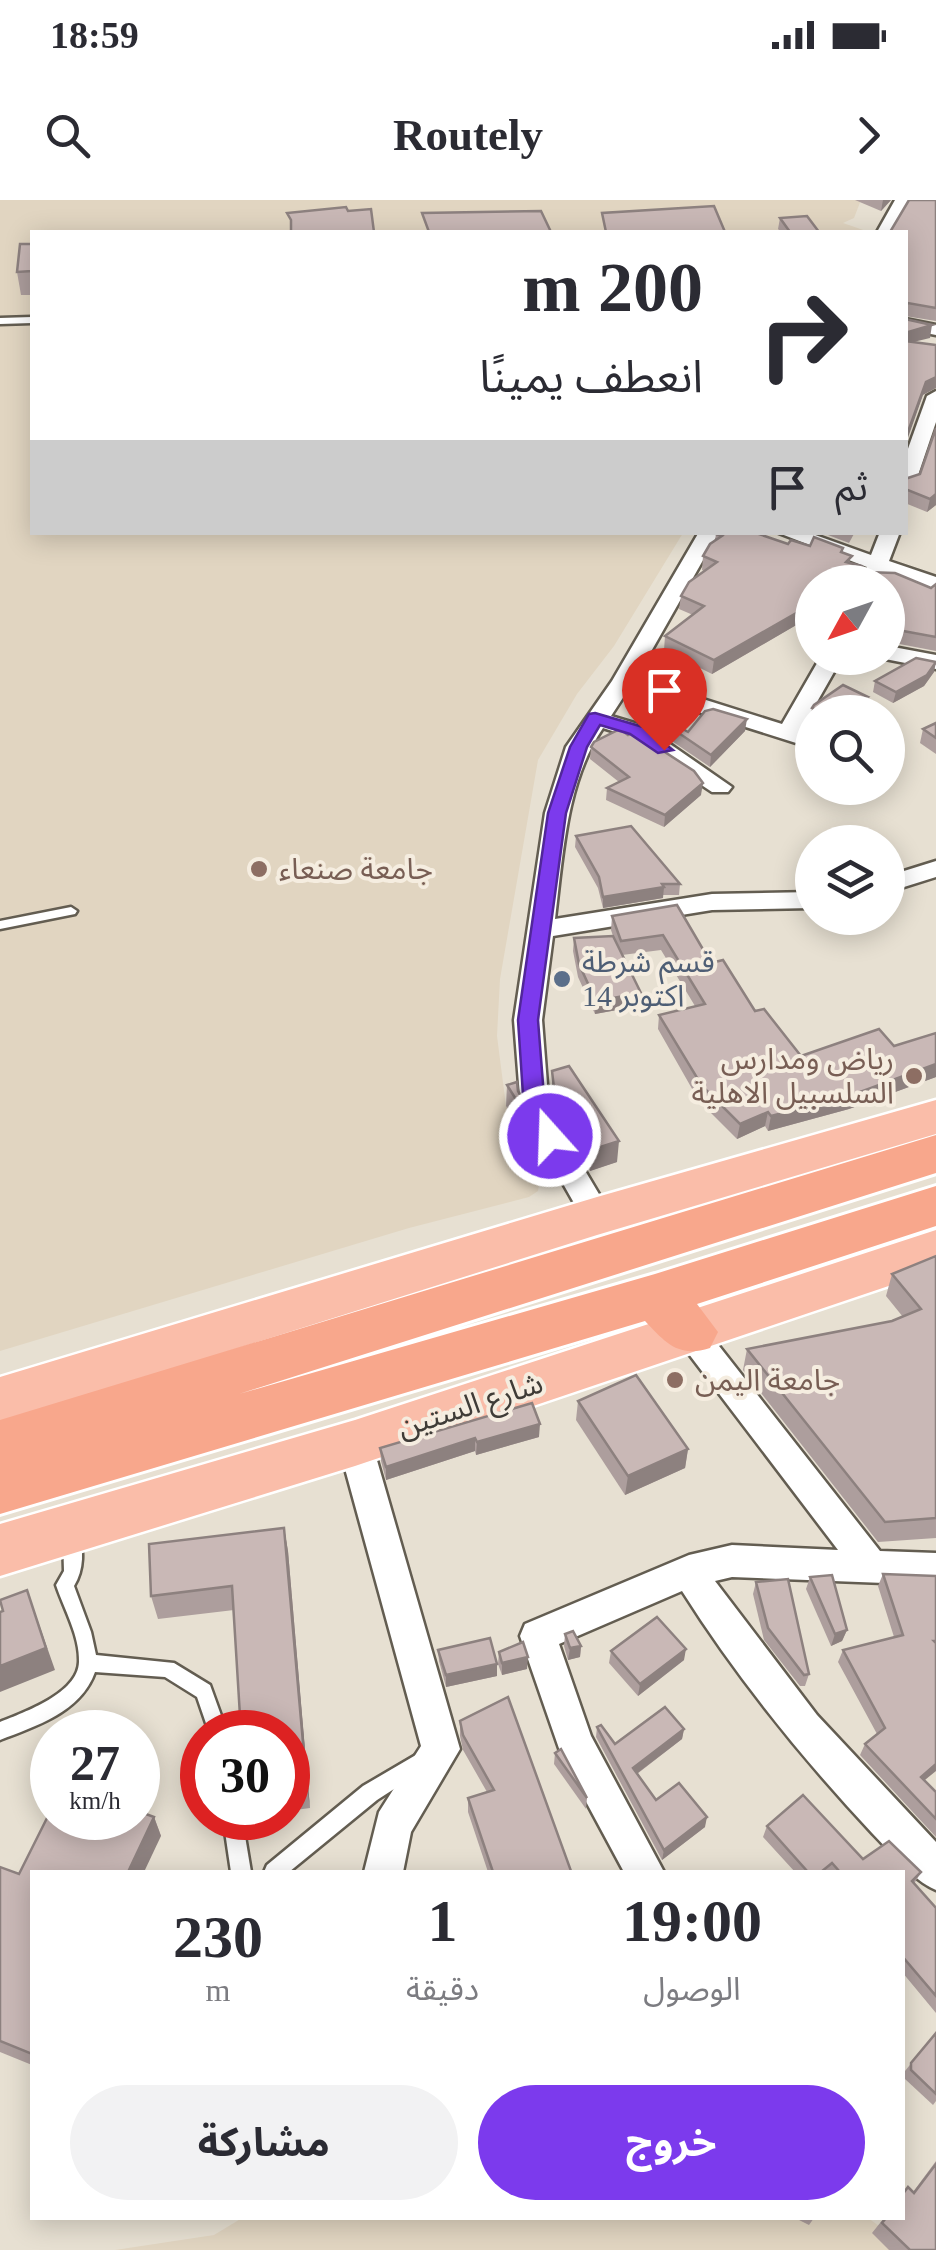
<!DOCTYPE html>
<html lang="ar">
<head>
<meta charset="utf-8">
<style>
  :root { --surface:#fff; --page:#f2f2f3; --text:#2b2b33; --muted:#7c7c81; --accent:#7c3aed }
  body { margin:0; font-family:"Times New Roman","Noto Sans Arabic",serif; background:var(--page); color:var(--text); direction:rtl; height:100vh; display:flex; flex-direction:column; font-size:38px; white-space:nowrap }
  * { box-sizing:border-box; margin:0 }
  p { font-size:32px; color:var(--muted) }
  .icon { flex:none; width:55px; height:55px; fill:none; stroke:currentColor; stroke-width:2; stroke-linecap:round; stroke-linejoin:round }
  .map { position:relative; flex:1; overflow:hidden; direction:ltr }
  .panel { position:absolute; left:30px; top:1670px; width:875px; height:350px; display:flex; flex-direction:column; background:var(--surface); border-radius:0px; box-shadow:0 5px 25px #0003; direction:rtl }
  .panel>* { flex:none }
  .guide { position:absolute; left:30px; top:30px; width:878px; height:305px; border-radius:0px; box-shadow:0 5px 25px #0003; direction:rtl; background:#fff; color:var(--text); overflow:hidden }
  .needle { width:65px; rotate:230deg }
  .buttons { position:absolute; left:795px; top:365px; display:grid; gap:20px }
  .buttons a { display:grid; place-items:center; width:110px; height:110px; border-radius:50%; background:var(--surface); box-shadow:0 5px 25px #0003; font-size:50px }
  .speed { position:absolute; left:30px; top:1510px; display:flex; gap:20px; font-size:50px; font-weight:700; text-align:center }
  .speed>* { display:grid; place-content:center; width:130px; height:130px; border-radius:50%; background:var(--surface); box-shadow:0 5px 25px #0003; line-height:1 }
  .speed small { font-size:25px; font-weight:400 }
  .speed .limit { border:15px solid #d22; background:#fff; color:#111 }
  .pin { position:absolute; display:grid; place-items:center; width:85px; height:85px; color:#fff; margin:-102px -42px; border-radius:50% 50% 50% 0; rotate:-45deg; box-shadow:0 0 10px #0007 }
  .pin .icon { rotate:45deg }
  .me { position:absolute; width:110px; margin:-55px; rotate:340deg; stroke-linejoin:round; filter:drop-shadow(0 0 8px #0008) }
  .turn { display:flex; align-items:center; gap:35px; height:210px; padding:0 40px; font-size:45px }
  .turn .icon { width:130px; height:130px; stroke-width:2.5 }
  .turn b { display:block; font-size:70px; line-height:85px }
  .then { display:flex; align-items:center; height:95px; padding:0 40px; background:#0003; gap:20px; font-size:38px }
  .eta { display:flex; justify-content:space-evenly; align-items:center; height:170px; text-align:center }
  .eta b { font-size:60px; font-weight:700; line-height:70px }
  .action { display:flex; gap:20px; margin-top:auto; padding:20px 40px }
  .action a { flex:1; height:115px; border-radius:60px; background:var(--accent); color:#fff; font-size:40px; font-weight:700; line-height:115px; text-align:center }
  .action a+a { background:var(--page); color:var(--text) }
  .status { display:flex; justify-content:space-between; align-items:center; height:70px; padding:0 50px; background:var(--surface); direction:ltr }
  .status svg { height:28px; fill:currentColor }
  header { display:flex; justify-content:space-between; align-items:center; height:130px; padding:0 40px; background:var(--surface); font-size:45px; font-weight:700 }
  .map>svg:first-child { display:block }
  .built { fill:#e1d5c1 }
  .lines { fill:none; stroke-linecap:round; stroke-linejoin:round }
  .service-casing { stroke:#635d51; stroke-width:5 }
  .minor-casing { stroke:#635d51; stroke-width:5 }
  .primary-casing { stroke:#fff; stroke-width:5 }
  .trunk-casing { stroke:#fff; stroke-width:6 }
  .service { fill:#fff; fill-rule:evenodd }
  .minor { fill:#fff; fill-rule:evenodd }
  .primary { fill:#fabda9; fill-rule:evenodd }
  .trunk { fill:#f8a78c; fill-rule:evenodd }
  .wall { fill:#ad9e9d }
  .shaded-wall { fill:#8d817f }
  .building { fill:#c9b8b6; stroke:#8d817f; stroke-width:2.5 }
  .route { fill:#7c3aed; stroke:#51269a; stroke-width:2.5 }
  .education-dot { fill:#8d6e63; stroke:#f5ede0; stroke-width:4 }
  .service-dot { fill:#5c6f8a; stroke:#f5ede0; stroke-width:4 }
  .labels { text-anchor:middle; stroke-width:8; stroke-linejoin:round; paint-order:stroke }
  .education-label { font-size:30px; fill:#785e54; stroke:#f5ede0; text-anchor:start }
  .service-label { font-size:30px; fill:#4e5e75; stroke:#f5ede0; text-anchor:start }
  .street-label { font-size:30px; fill:#3f3c37; stroke:#f5ede0 }
</style>
</head>
<body>
<div class="status"><b>18:59</b><svg viewBox="0 0 49 12"><path d="M0 12V9h3v3zM5 12V6h3v6zM10 12V3h3v9zM15 12V0h3v12zM26 1h20v11H26zM47 4h2v5h-2z"/></svg></div>
<header><svg class="icon" aria-label="forward" viewBox="0 0 24 24"><path d="M9 5l7 7-7 7"/></svg>Routely<svg class="icon" aria-label="search" viewBox="0 0 24 24"><circle cx="10" cy="10" r="6"/><path d="M15 15l6 6"/></svg></header>
<div class="map">
<svg width="936" height="2050" viewBox="0 0 936 2050">
  <rect width="100%" height="100%" fill="#e7e0d2"/>
  <!-- built -->
  <g class="built">
    <polygon points="0,0 861,0 854,18 843,23 869,32 32,32 32,332 683,333 614,446 577,494 538,560 500,779 497,836 506,906 541,970 538,991 529,997 409,1028 0,1151"/>
    <polygon points="242,2018 868,2018 912,2050 115,2050 214,2035"/>
  </g>
  <g class="lines">
    <!-- service casing -->
    <g class="service-casing">
      <g id="service">
        <polygon points="32,117 32,123 0,124 0,118"/>
        <polygon points="71,707 77,711 75,714 0,729 0,721"/>
        <path d="M72,1329L78,1332C84,1349 84,1370 74,1386L91,1432L96,1455L174,1463L210,1485L227,1532H209L197,1497L165,1477L95,1472C81,1512 36,1526 0,1540V1522C25,1512 78,1493 79,1462C80,1436 64,1409 56,1385L64,1371L63,1337L66,1332Z"/>
        <polygon points="421,1552 428,1555 430,1561 428,1567 377,1600 289,1672 264,1672 267,1665 363,1586"/>
        <polygon points="223,1618 242,1618 251,1672 231,1672"/>
      </g>
    </g>
    <!-- minor casing -->
    <g class="minor-casing">
      <g id="minor">
        <polygon points="895,0 911,0 891,32 877,32"/>
        <polygon points="905,119 936,125 936,135 905,129"/>
        <polygon points="936,191 936,222 915,284 905,290 905,257 927,196"/>
        <path d="M699,332H719L636,478L782,524L820,458H842L801,530L812,534V548L628,490L611,516L644,526L732,587L728,592H712L628,536L603,528C566,582 563,655 555,719L712,694L812,692V708L712,710L553,736L542,820L549,910L612,1016L608,1024L597,1027L586,1024L521,910L514,820L545,613L566,547L612,481Z"/>
        <polygon points="776,332 807,332 871,355 880,332 900,332 889,361 936,377 936,390 885,373 881,382 863,382 867,367"/>
        <polygon points="888,446 936,455 936,469 880,458 888,458"/>
        <polygon points="936,661 936,677 888,692 888,676"/>
        <path d="M690,1119L701,1123L880,1351L936,1353V1385L732,1377L715,1381L817,1515L936,1642V1690C911,1679 892,1653 873,1634C802,1558 737,1478 682,1391L559,1444L591,1536L664,1672H624L562,1557L520,1436L525,1424L689,1355L732,1345L838,1350L679,1141L674,1132L679,1123Z"/>
        <polygon points="355,1229 367,1233 372,1243 460,1549 411,1632 403,1672 364,1672 379,1612 421,1546 338,1243 343,1233"/>
      </g>
    </g>
    <!-- primary casing -->
    <g class="primary-casing">
      <g id="primary">
        <polygon points="936,900 936,934 597,1035 0,1223 0,1177 597,997"/>
        <polygon points="936,1030 936,1070 355,1266 0,1376 0,1324 355,1220"/>
      </g>
    </g>
    <!-- trunk casing -->
    <g class="trunk-casing">
      <path id="trunk" d="M936,935V973L239,1194L655,1074L936,986V1026L697,1104L718,1132L710,1148C678,1158 666,1143 645,1121L0,1314V1220Z"/>
    </g>
    <!-- service -->
    <use href="#service" class="service"/>
    <!-- minor -->
    <use href="#minor" class="minor"/>
    <!-- primary -->
    <use href="#primary" class="primary"/>
    <!-- trunk -->
    <use href="#trunk" class="trunk"/>
  </g>
  <!-- wall -->
  <g class="wall">
    <polygon points="855,0 891,0 881,11"/>
    <polygon points="936,0 936,121 905,116 905,32"/>
    <polygon points="780,18 819,32 781,32 778,29"/>
    <polygon points="32,44 32,95 21,95 17,72"/>
    <polygon points="920,274 936,305 927,312 905,303 905,279"/>
    <polygon points="820,332 855,332 849,343"/>
    <polygon points="716,334 788,344 843,348 842,353 851,363 866,372 931,388 936,384 936,451 889,442 888,446 888,382 812,382 812,420 810,417 712,474 664,450 665,436 693,415 679,409 681,396 704,371 702,370 703,356 715,341"/>
    <polygon points="934,472 924,486 893,503 873,492 875,481"/>
    <polygon points="812,508 865,511 863,512 812,512 812,524 810,522"/>
    <polygon points="658,519 688,532 745,531 710,567 657,531"/>
    <polygon points="936,523 936,554 920,543 923,529"/>
    <polygon points="591,547 701,595 664,627 606,600 607,588 619,582 590,559"/>
    <polygon points="576,636 680,684 679,695 663,695 663,698 603,708 598,688 575,647"/>
    <polygon points="677,705 711,763 755,811 801,856 894,846 936,833 936,877 849,909 768,931 765,926 737,939 699,901 658,829 659,815 695,806 661,750 622,755 641,793 639,806 595,814 578,777 573,751 574,738 613,736 611,730 612,716"/>
    <polygon points="552,871 617,962 590,971 553,909"/>
    <polygon points="507,885 518,891 559,961 557,981 554,983 506,906"/>
    <polygon points="936,1056 936,1338 878,1342 743,1170 747,1149 892,1121 903,1117 886,1096 892,1074"/>
    <polygon points="578,1201 688,1249 685,1268 625,1295 576,1220"/>
    <polygon points="532,1203 539,1237 476,1255 475,1251 386,1280 381,1261 380,1248"/>
    <polygon points="284,1328 288,1351 310,1608 288,1611 288,1532 234,1410 158,1419 151,1396"/>
    <polygon points="883,1374 936,1376 924,1581 936,1592 936,1637 860,1555 865,1544 877,1534 838,1462 843,1450 894,1437 878,1386"/>
    <polygon points="810,1377 847,1430 842,1441 831,1446 806,1389"/>
    <polygon points="756,1382 809,1474 805,1486 800,1486 764,1440 753,1394"/>
    <polygon points="565,1434 581,1446 580,1457 568,1460 564,1446"/>
    <polygon points="438,1450 497,1476 446,1487 439,1461"/>
    <polygon points="611,1451 684,1460 638,1496 609,1463"/>
    <polygon points="499,1452 527,1469 502,1475 498,1464"/>
    <polygon points="460,1521 571,1671 570,1672 488,1672 468,1612 468,1598 487,1592 463,1550 460,1536"/>
    <polygon points="597,1527 615,1544 684,1529 682,1539 637,1574 656,1600 705,1627 662,1660 596,1537"/>
    <polygon points="555,1553 587,1598 586,1609 554,1564"/>
    <polygon points="154,1617 161,1636 32,1672 32,1865 0,1852 0,1667 19,1674"/>
    <polygon points="767,1626 863,1659 921,1672 914,1684 936,1708 936,1813 902,1772 902,1672 795,1672 763,1637"/>
    <polygon points="936,1833 936,1901 933,1905 905,1879 905,1871"/>
    <polygon points="936,1961 936,2050 889,2050 872,2033 884,2018 902,2018 913,1992"/>
    <polygon points="795,2018 814,2018 809,2025"/>
  </g>
  <!-- shaded-wall -->
  <g class="shaded-wall">
    <polygon points="883,0 891,0 881,11"/>
    <polygon points="932,125 930,138 905,144 905,133"/>
    <polygon points="936,177 936,188 923,195 905,246 905,240 926,182"/>
    <polygon points="936,294 936,305 927,312 930,299"/>
    <polygon points="812,403 810,417 712,474 714,460"/>
    <polygon points="936,462 934,472 924,486 893,503 896,492"/>
    <polygon points="868,497 865,511 863,512 846,512"/>
    <polygon points="747,519 745,531 710,567 711,555"/>
    <polygon points="703,583 701,595 664,627 665,615"/>
    <polygon points="664,687 663,698 603,708 603,697"/>
    <polygon points="641,793 639,806 595,814 596,801"/>
    <polygon points="936,864 936,877 849,909 768,931 771,916"/>
    <polygon points="768,912 765,926 737,939 740,924"/>
    <polygon points="619,941 617,962 590,971 591,950"/>
    <polygon points="559,961 557,981 554,983 555,962"/>
    <polygon points="540,1224 539,1237 476,1255 477,1242"/>
    <polygon points="475,1238 475,1251 386,1280 386,1267"/>
    <polygon points="688,1249 685,1268 625,1295 628,1276"/>
    <polygon points="284,1328 288,1351 310,1608 307,1588"/>
    <polygon points="27,1390 55,1470 0,1492 0,1466"/>
    <polygon points="847,1430 842,1441 831,1446 835,1434"/>
    <polygon points="581,1446 580,1457 568,1460 570,1448"/>
    <polygon points="686,1449 684,1460 638,1496 640,1484"/>
    <polygon points="528,1457 527,1469 502,1475 502,1463"/>
    <polygon points="497,1464 497,1476 446,1487 446,1475"/>
    <polygon points="684,1529 682,1539 631,1578 633,1568"/>
    <polygon points="936,1564 936,1571 915,1588 921,1577"/>
    <polygon points="154,1617 161,1636 144,1672 128,1672"/>
    <polygon points="707,1617 705,1627 662,1660 664,1650"/>
  </g>
  <!-- building -->
  <g class="building">
    <polygon points="909,0 936,0 936,108 908,103 905,106 905,32 890,32"/>
    <polygon points="714,6 725,32 606,32 602,13"/>
    <polygon points="346,7 348,11 371,9 374,32 291,32 291,20 287,13"/>
    <polygon points="541,11 551,32 429,32 422,13"/>
    <polygon points="807,16 819,32 790,32 780,18"/>
    <polygon points="20,44 32,44 32,71 17,72"/>
    <polygon points="905,119 932,125 905,133"/>
    <polygon points="905,141 936,145 936,177 926,182 905,240"/>
    <polygon points="936,228 936,294 930,299 905,289 905,279 920,274"/>
    <polygon points="717,332 753,332 788,344 791,340 810,346 814,337 843,348 841,352 852,356 846,362 862,366 866,372 895,373 931,388 936,384 936,437 892,429 888,439 888,382 812,382 812,404 714,460 665,436 704,406 681,396 689,382 717,362 703,356 710,344 722,336 716,334"/>
    <polygon points="916,458 936,462 927,475 896,492 875,481"/>
    <polygon points="843,485 868,497 846,512 821,512 812,508 814,505"/>
    <polygon points="713,509 747,519 711,555 658,519 662,517 688,532 705,511"/>
    <polygon points="936,523 936,538 923,529"/>
    <polygon points="620,529 628,535 634,532 694,571 703,583 665,615 607,588 629,577 591,547 594,542"/>
    <polygon points="631,626 680,684 662,684 664,687 603,697 599,677 576,636"/>
    <polygon points="677,705 711,763 723,760 755,811 764,809 801,856 879,829 894,846 936,833 936,864 852,895 771,916 768,912 740,924 702,886 659,815 705,804 663,735 621,741 612,716"/>
    <polygon points="613,736 641,793 596,801 579,764 574,738"/>
    <polygon points="569,866 619,941 591,950 554,888 552,871"/>
    <polygon points="517,882 518,891 559,961 555,962 507,885"/>
    <polygon points="936,1056 936,1318 885,1322 747,1149 892,1121 921,1109 892,1074"/>
    <polygon points="636,1175 688,1249 628,1276 578,1201"/>
    <polygon points="532,1203 540,1224 477,1242 475,1238 386,1267 380,1248"/>
    <polygon points="284,1328 307,1588 288,1590 288,1532 241,1532 232,1386 151,1396 149,1344"/>
    <polygon points="883,1374 936,1376 936,1441 934,1441 936,1443 936,1564 921,1577 936,1592 936,1619 865,1544 885,1528 843,1450 903,1435"/>
    <polygon points="832,1375 847,1430 835,1434 810,1377"/>
    <polygon points="788,1379 809,1474 804,1475 768,1428 756,1382"/>
    <polygon points="27,1390 46,1448 0,1466 0,1412 3,1411 0,1400"/>
    <polygon points="657,1417 686,1449 640,1484 611,1451"/>
    <polygon points="573,1431 581,1446 570,1448 565,1434"/>
    <polygon points="490,1438 497,1464 446,1475 438,1450"/>
    <polygon points="523,1442 528,1457 502,1463 499,1452"/>
    <polygon points="508,1497 571,1671 566,1672 493,1672 468,1598 494,1590 463,1535 460,1521"/>
    <polygon points="665,1507 684,1529 633,1568 656,1600 679,1583 707,1617 664,1650 597,1527 601,1525 615,1544"/>
    <polygon points="561,1549 587,1598 555,1553"/>
    <polygon points="803,1595 863,1659 889,1641 921,1672 912,1681 936,1708 936,1796 902,1756 902,1672 840,1672 832,1663 821,1672 808,1672 767,1626"/>
    <polygon points="52,1608 52,1618 138,1618 138,1611 154,1617 128,1672 32,1672 32,1854 0,1841 0,1667 19,1674"/>
    <polygon points="936,1833 936,1894 911,1870 911,1863"/>
    <polygon points="936,1964 936,2050 910,2050 882,2023 886,2018 902,2018 902,1995 908,1987 914,1993"/>
  </g>
  <!-- route -->
  <polygon class="route" points="595,513 643,527 673,550 658,553 630,534 600,525 587,547 566,613 538,820 545,909 561,936 550,944 543,942 524,910 518,820 548,613 570,547 589,514"/>
  <!-- markers -->
  <g class="education-dot">
    <circle cx="259" cy="669" r="10"/>
    <circle cx="914" cy="876" r="10"/>
    <circle cx="675" cy="1180" r="10"/>
  </g>
  <circle class="service-dot" cx="562" cy="779" r="10"/>
  <g class="labels">
    <!-- education labels -->
    <g class="education-label">
      <text x="279" y="679">جامعة صنعاء</text>
      <text x="894" y="869" text-anchor="end">رياض ومدارس<tspan x="894" dy="34">السلسبيل الاهلية</tspan></text>
      <text x="695" y="1190">جامعة اليمن</text>
    </g>
    <!-- service labels -->
    <g class="service-label">
      <text x="582" y="772">قسم شرطة<tspan x="582" dy="34">14 اكتوبر</tspan></text>
    </g>
    <!-- street labels -->
    <g class="street-label">
      <text transform="translate(470 1205) rotate(-18)" y="10">شارع الستين</text>
    </g>
  </g>
</svg>
<div class="buttons">
<a><svg class="needle" viewBox="-14 -14 28 28"><path d="M0-13l5 13h-10z" fill="#e53935"/><path d="M0 13l5-13h-10z" fill="#7c7c81"/></svg></a>
<a><svg class="icon" aria-label="search" viewBox="0 0 24 24"><circle cx="10" cy="10" r="6"/><path d="M15 15l6 6"/></svg></a>
<a><svg class="icon" aria-label="layers" viewBox="0 0 24 24"><path d="M12 4l9 5-9 5-9-5zM3 14l9 5 9-5"/></svg></a>
</div>
<div class="speed"><div>27<small>km/h</small></div><div class="limit">30</div></div>
<div class="pin" style="left:664px;top:550px;background:#d93025"><svg class="icon" aria-label="arrive" viewBox="0 0 24 24"><path d="M6 21V4h12l-3 4 3 4H6"/></svg></div>
<svg class="me" style="left:550px;top:936px" viewBox="-20 -20 40 40"><circle r="17" fill="#7c3aed" stroke="#fff" stroke-width="3"/><path d="M0-11L8 9 0 5-8 9z" fill="#fff"/></svg>
<div class="guide">
<div class="turn"><svg class="icon" aria-label="right" viewBox="0 0 24 24"><path d="M7 20v-9h11M14 6l5 5-5 5"/></svg><div><b>200 m</b>انعطف يمينًا</div></div>
<div class="then">ثم<svg class="icon" aria-label="arrive" viewBox="0 0 24 24"><path d="M6 21V4h12l-3 4 3 4H6"/></svg></div>
</div>
<section class="panel">
<div class="eta">
<div><b>19:00</b><p>الوصول</p></div>
<div><b>1</b><p>دقيقة</p></div>
<div><b>230</b><p>m</p></div>
</div>
<div class="action"><a>خروج</a><a>مشاركة</a></div>
</section>
</div>
</body>
</html>
